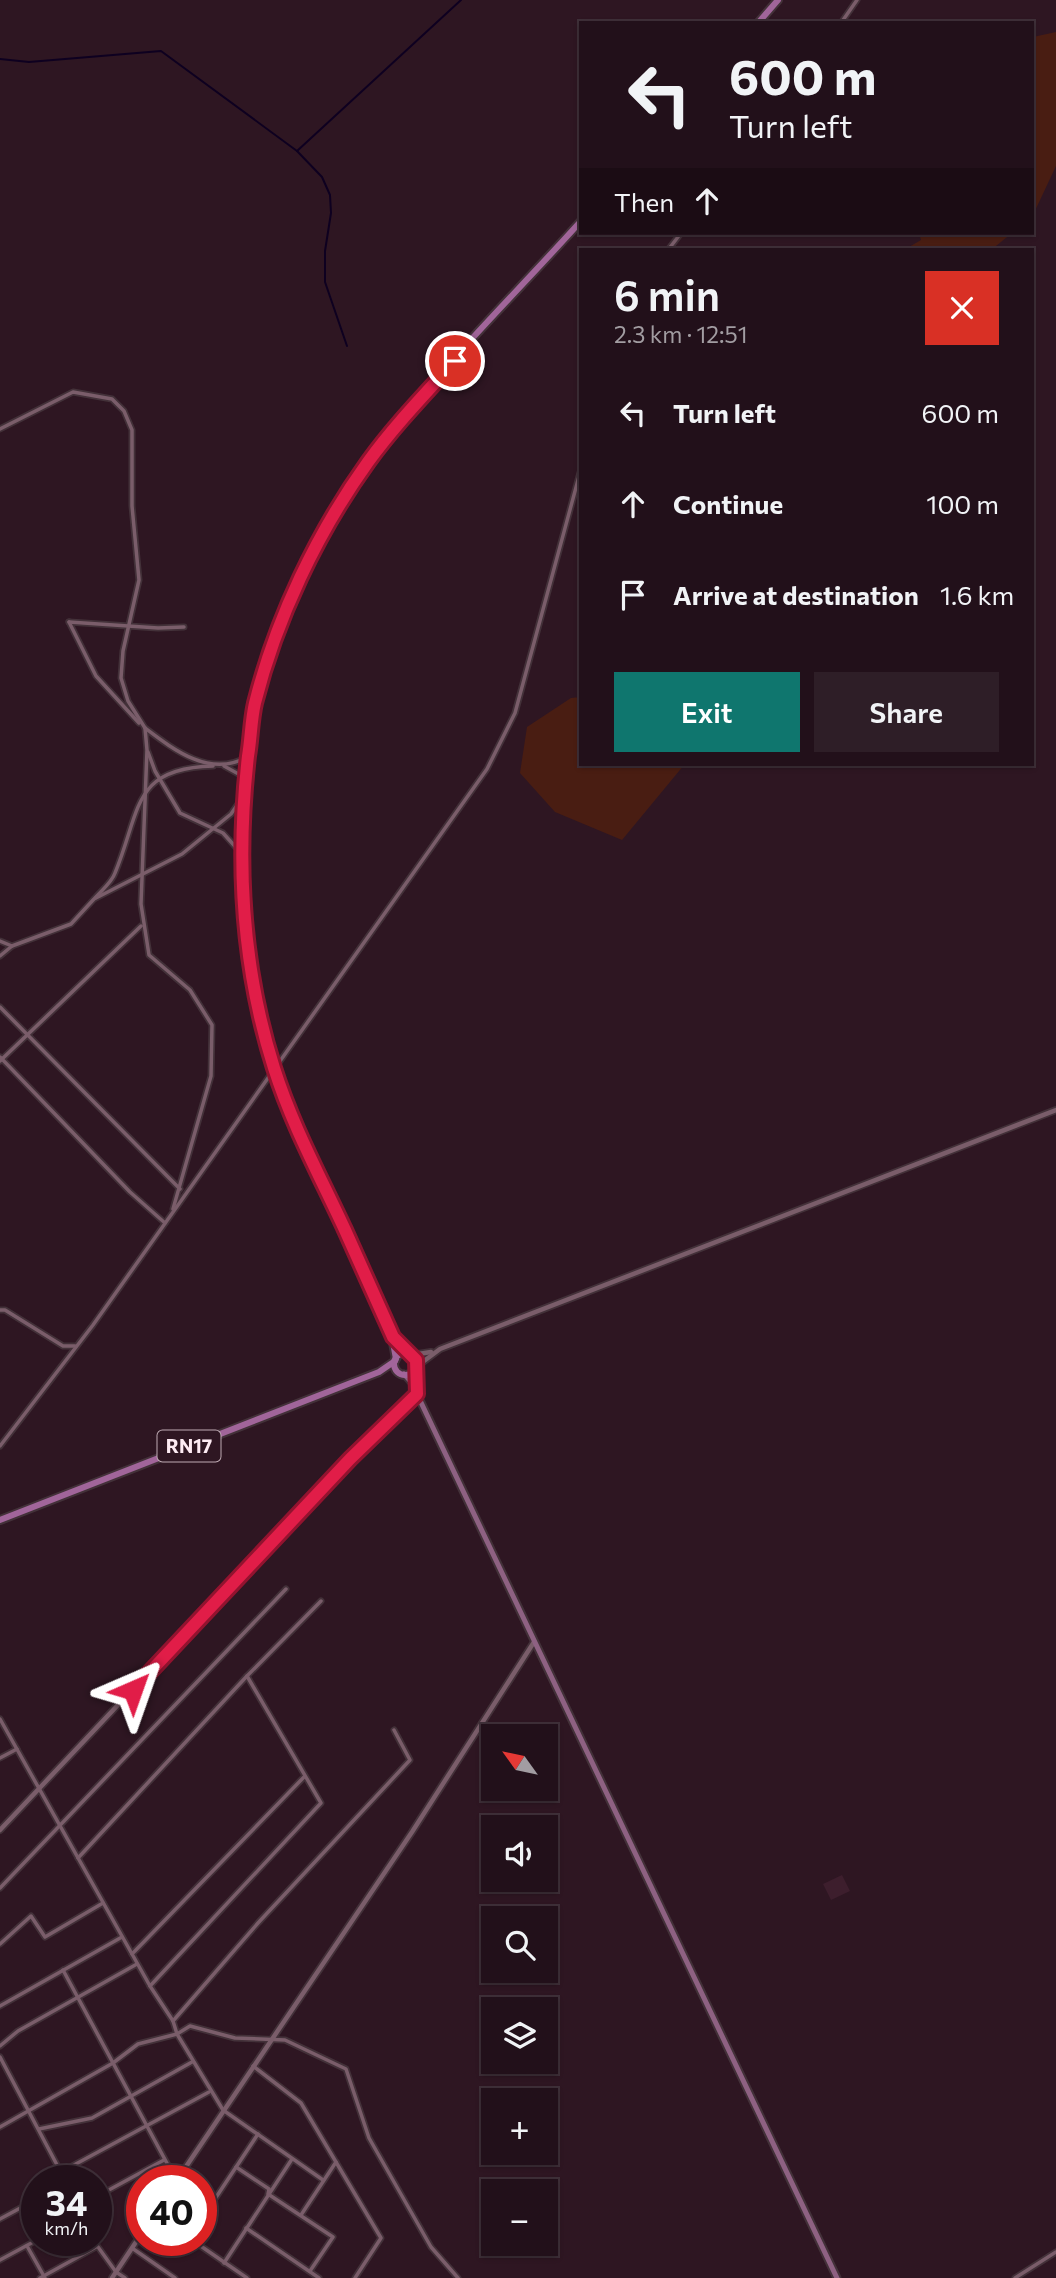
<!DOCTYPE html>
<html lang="en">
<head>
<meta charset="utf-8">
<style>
  :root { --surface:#22101a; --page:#2e1e27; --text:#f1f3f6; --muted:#a29da2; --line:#3f3039; --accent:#0f766e }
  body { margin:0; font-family:Commissioner,sans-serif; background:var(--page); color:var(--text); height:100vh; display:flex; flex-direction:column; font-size:26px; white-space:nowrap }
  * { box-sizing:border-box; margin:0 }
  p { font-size:23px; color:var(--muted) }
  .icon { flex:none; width:38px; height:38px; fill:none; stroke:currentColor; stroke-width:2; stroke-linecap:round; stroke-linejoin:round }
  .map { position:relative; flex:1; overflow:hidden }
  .panel { position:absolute; left:579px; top:248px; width:455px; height:518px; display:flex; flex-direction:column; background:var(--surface); border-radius:0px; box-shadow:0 2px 5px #0004,0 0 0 2px var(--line) }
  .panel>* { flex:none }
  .guide { position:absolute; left:579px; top:21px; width:455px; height:214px; border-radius:0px; box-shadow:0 2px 5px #0004,0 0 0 2px var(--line); background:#22101a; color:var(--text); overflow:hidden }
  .needle { width:46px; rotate:303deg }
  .controls { position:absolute; left:481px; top:1724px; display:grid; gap:14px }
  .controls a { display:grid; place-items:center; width:77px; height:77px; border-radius:0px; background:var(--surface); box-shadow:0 2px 5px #0004,0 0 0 2px var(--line); font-size:35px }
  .speed { position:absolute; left:21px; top:2165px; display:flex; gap:14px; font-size:35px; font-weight:700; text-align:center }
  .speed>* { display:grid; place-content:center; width:91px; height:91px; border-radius:50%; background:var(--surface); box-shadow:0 2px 5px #0004,0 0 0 2px var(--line); line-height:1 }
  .speed small { font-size:18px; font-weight:400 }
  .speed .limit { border:10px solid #d22; background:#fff; color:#111 }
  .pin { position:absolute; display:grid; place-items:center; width:60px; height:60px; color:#fff; margin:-30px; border:4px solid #fff; border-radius:50%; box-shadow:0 2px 7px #0007 }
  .me { position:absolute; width:77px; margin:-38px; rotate:43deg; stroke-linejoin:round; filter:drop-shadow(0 0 5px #0008) }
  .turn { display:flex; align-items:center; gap:24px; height:147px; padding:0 35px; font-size:32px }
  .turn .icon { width:91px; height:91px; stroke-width:2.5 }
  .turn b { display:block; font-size:49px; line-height:60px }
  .then { display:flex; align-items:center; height:66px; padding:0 35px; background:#0003; gap:14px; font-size:26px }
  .round { display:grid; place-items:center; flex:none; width:74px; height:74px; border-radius:0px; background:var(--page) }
  .overview { display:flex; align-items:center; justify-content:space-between; height:119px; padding:0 35px }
  h1 { font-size:42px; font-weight:600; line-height:52px }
  .action { display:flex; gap:14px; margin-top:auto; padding:14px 35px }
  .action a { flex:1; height:80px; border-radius:0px; background:var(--accent); color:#fff; font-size:28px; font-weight:600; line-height:80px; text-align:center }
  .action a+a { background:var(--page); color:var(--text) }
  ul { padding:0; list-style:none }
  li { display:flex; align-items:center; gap:21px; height:91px; padding:0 35px }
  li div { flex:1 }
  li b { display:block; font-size:26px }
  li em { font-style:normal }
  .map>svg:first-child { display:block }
  .built { fill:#3d1e2d }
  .green { fill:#491d12 }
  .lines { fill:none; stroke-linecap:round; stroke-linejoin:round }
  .stream { stroke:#0e0020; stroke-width:2 }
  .minor-casing { stroke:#433139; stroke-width:7 }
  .tertiary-casing { stroke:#433139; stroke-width:8 }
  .secondary-casing { stroke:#433139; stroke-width:9 }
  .primary-casing { stroke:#433139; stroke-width:10 }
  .minor { stroke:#7a5d6a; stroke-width:3.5 }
  .tertiary { stroke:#7a5d6a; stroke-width:4.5 }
  .secondary { stroke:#8e6182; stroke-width:5 }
  .primary { stroke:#a1659a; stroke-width:6 }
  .route-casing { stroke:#92132f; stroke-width:18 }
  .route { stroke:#e11d48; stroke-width:12 }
  .labels { text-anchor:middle; stroke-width:5; stroke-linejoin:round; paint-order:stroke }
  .shield { fill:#2e1622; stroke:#bfabb4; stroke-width:2 }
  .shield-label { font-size:19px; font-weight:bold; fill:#fdebf3 }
</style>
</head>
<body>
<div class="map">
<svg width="1056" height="2278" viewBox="0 0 1056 2278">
  <rect width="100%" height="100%" fill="#2e1622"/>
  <!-- built -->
  <polygon class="built" points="842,1875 850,1891 831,1900 823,1884"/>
  <!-- green -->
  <g class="green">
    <polygon points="1056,32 1056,166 1033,215 1033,37"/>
    <polygon points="919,233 1012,233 991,250 904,250 921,240"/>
    <polygon points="581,697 581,765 684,765 622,840 555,812 520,773 527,727 571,698"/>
  </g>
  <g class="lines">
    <!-- stream -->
    <g class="stream">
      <polyline points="0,59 29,62 161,51 297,151 322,177 330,195 331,213 325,251 325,282 347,346"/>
      <polyline points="297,151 461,0"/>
    </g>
    <!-- minor casing -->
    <g class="minor-casing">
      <g id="minor">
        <polyline points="841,23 857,0"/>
        <polyline points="668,250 681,233"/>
        <polyline points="0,429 73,392 112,399 124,411 132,430 132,506 139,580 123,651 121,678 128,701 145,728 147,750 141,904 149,955 190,990 212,1025 211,1076 173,1209"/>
        <polyline points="69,622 96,676 139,723"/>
        <polyline points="69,622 158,628 184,627"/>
        <path d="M145,728C174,750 210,778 247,757"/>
        <polyline points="148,752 155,771 180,813 223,833 241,853"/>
        <polyline points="224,766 244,777"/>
        <path d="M95,898C102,890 112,882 115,873C141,811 131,768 213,766"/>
        <polyline points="0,941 12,946 71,924 94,899 182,854 231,814 240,801"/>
        <polyline points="0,956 12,946"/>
        <polyline points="0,1007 180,1189"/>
        <polyline points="0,1057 130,1192 165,1223"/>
        <polyline points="0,1061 141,926"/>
        <polyline points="0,1310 5,1310 63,1346 75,1346"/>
        <polyline points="0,1446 93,1325 487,769 515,713 581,469"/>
        <polyline points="0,1719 150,1986 173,2021 177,2034 223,2110 323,2180"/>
        <polyline points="0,1758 17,1749"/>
        <polyline points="78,1858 247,1676 321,1601"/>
        <polyline points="0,1888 286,1589"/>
        <polyline points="0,1944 31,1916 45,1937 103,1903"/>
        <polyline points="132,1954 304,1777"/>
        <polyline points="63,1970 176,2180"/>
        <polyline points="150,1986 321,1803 247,1676"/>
        <polyline points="0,2006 122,1937"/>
        <polyline points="173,2021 258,1923 410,1760 394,1730"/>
        <polyline points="0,2046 18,2031 137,1964"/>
        <polyline points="0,2057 65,2180"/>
        <polyline points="253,2066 301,2103 381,2238 355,2278"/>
        <polyline points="0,2127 113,2063 138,2044 177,2034 190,2026 235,2038 285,2040 346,2069 369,2138 431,2247 458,2278"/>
        <polyline points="39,2129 92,2118 192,2062"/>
        <polyline points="236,2167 269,2189 268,2194 333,2237 310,2271"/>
        <polyline points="61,2172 209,2092"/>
        <polyline points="96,2197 164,2160"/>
        <polyline points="301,2215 336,2162"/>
        <polyline points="0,2219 37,2199"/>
        <polyline points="201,2220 258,2134"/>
        <polyline points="246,2228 319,2278"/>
        <polyline points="93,2240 116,2272 125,2278"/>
        <polyline points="192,2240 247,2278"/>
        <polyline points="27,2246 45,2278"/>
        <polyline points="132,2248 175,2278"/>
        <polyline points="0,2260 37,2240"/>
        <polyline points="224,2263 292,2159"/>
        <polyline points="40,2278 96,2247"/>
        <polyline points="1015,2278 1056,2252"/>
      </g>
    </g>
    <!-- tertiary casing -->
    <g class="tertiary-casing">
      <g id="tertiary">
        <polyline points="412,1355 431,1352"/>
        <polyline points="416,1367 440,1349 1056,1110"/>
        <polyline points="0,1830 350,1459 417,1394"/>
        <polyline points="177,2180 412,1832 534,1642"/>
        <polyline points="112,2278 142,2233"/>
      </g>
    </g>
    <!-- secondary casing -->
    <g class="secondary-casing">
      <g id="secondary">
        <polyline points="415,1369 417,1394 837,2278"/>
        <polyline points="404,1374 415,1386"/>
      </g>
    </g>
    <!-- primary casing -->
    <g class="primary-casing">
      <g id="primary">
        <polyline points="758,23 778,0"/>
        <circle cx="405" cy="1364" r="11"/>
        <path d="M396,1359L392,1337C354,1250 306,1164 275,1073C237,960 231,822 255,706C271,624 320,529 369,462C431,376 510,300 581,221"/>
        <polyline points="0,1520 379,1372 395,1361"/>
      </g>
    </g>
    <!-- minor -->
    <use href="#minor" class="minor"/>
    <!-- tertiary -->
    <use href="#tertiary" class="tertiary"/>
    <!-- secondary -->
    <use href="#secondary" class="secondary"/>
    <!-- primary -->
    <use href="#primary" class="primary"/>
  </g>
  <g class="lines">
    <!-- route casing -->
    <g class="route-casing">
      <path id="route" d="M133,1690L350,1459L417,1394L416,1360L393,1337C377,1302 361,1265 345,1230C320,1176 292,1125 274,1068C242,967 236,862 248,756C251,739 251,720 255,703C276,619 317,533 368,462C394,426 425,394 455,361"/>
    </g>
    <!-- route -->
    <use href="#route" class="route"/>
  </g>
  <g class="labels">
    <!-- shield labels -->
    <rect class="shield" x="157.5" y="1430.5" width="63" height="31" rx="5"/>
    <g class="shield-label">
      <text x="189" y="1453">RN17</text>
    </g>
  </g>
</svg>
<div class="controls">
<a><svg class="needle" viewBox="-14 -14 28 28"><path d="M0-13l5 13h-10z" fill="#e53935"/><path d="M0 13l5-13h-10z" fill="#a29da2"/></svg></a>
<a><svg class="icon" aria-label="sound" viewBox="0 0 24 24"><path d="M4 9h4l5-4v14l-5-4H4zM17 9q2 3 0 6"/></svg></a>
<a><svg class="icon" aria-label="search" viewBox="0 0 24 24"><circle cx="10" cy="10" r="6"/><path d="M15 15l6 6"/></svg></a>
<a><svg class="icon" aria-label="layers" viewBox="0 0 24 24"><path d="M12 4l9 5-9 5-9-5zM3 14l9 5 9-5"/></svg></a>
<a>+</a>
<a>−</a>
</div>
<div class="speed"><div>34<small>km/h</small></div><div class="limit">40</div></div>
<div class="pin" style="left:455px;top:361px;background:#d93025"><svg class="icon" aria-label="arrive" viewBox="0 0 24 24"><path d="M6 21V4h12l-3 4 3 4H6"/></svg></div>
<svg class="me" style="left:133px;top:1690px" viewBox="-20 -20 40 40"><path d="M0-17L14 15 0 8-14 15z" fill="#e11d48" stroke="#fff" stroke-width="4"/></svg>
<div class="guide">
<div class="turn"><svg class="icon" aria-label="left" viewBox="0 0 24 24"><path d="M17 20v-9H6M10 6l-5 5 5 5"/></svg><div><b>600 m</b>Turn left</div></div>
<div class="then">Then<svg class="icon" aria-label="ahead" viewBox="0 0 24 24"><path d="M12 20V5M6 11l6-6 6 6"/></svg></div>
</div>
<section class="panel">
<div class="overview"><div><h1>6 min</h1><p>2.3 km · 12:51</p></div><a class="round" style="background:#d93025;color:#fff"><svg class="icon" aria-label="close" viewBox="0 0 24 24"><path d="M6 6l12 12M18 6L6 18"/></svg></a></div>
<ul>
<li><svg class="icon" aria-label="left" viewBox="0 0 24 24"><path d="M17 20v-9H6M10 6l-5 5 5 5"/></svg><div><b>Turn left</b></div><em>600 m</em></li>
<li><svg class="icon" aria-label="ahead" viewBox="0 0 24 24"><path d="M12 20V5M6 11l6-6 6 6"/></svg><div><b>Continue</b></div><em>100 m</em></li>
<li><svg class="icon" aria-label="arrive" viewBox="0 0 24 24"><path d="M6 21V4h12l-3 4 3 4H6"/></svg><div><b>Arrive at destination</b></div><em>1.6 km</em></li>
</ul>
<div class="action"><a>Exit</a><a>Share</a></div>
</section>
</div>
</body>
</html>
